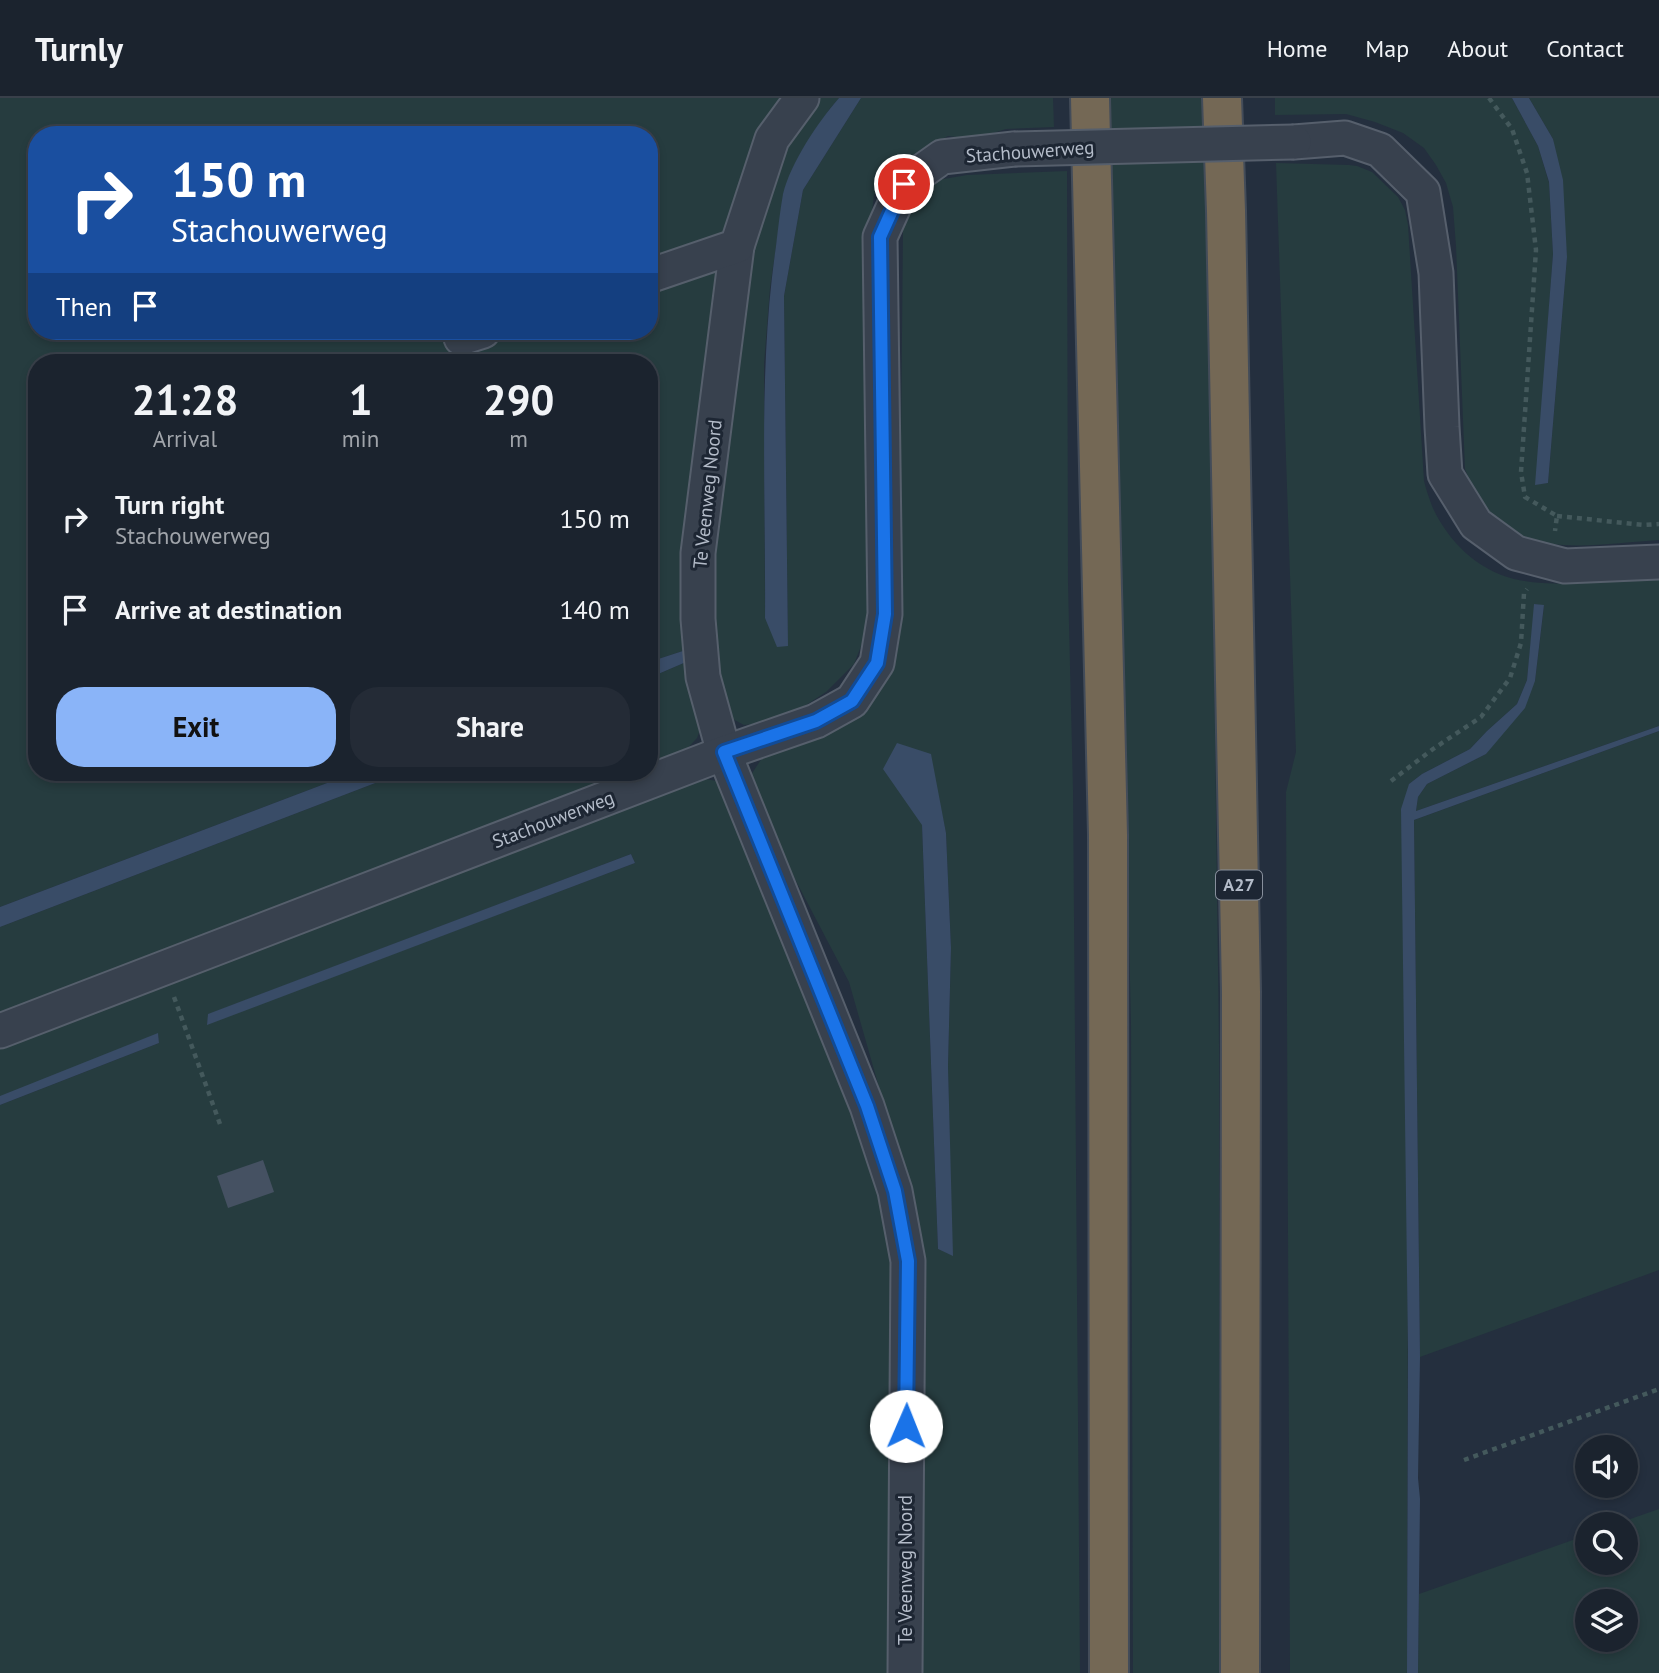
<!DOCTYPE html>
<html lang="en">
<head>
<meta charset="utf-8">
<style>
  :root { --surface:#1b232e; --page:#242b36; --text:#f1f3f6; --muted:#a0a4aa; --line:#39404a; --accent:#8ab4f8 }
  body { margin:0; font-family:"PT Sans",sans-serif; background:var(--page); color:var(--text); height:100vh; display:flex; flex-direction:column; font-size:26px; white-space:nowrap }
  * { box-sizing:border-box; margin:0 }
  p { font-size:23px; color:var(--muted) }
  .icon { flex:none; width:38px; height:38px; fill:none; stroke:currentColor; stroke-width:2; stroke-linecap:round; stroke-linejoin:round }
  .map { position:relative; flex:1; overflow:hidden }
  .panel { position:absolute; left:28px; top:256px; width:630px; height:427px; display:flex; flex-direction:column; background:var(--surface); border-radius:28px; box-shadow:0 4px 10px #0003,0 0 0 2px var(--line) }
  .panel>* { flex:none }
  .guide { position:absolute; left:28px; top:28px; width:630px; height:214px; border-radius:28px; box-shadow:0 4px 10px #0003,0 0 0 2px var(--line); background:#1a4fa0; color:#fff; overflow:hidden }
  .fabs { position:absolute; left:1575px; top:1337px; display:grid; gap:14px }
  .fabs a { display:grid; place-items:center; width:63px; height:63px; border-radius:50%; background:var(--surface); box-shadow:0 4px 10px #0003,0 0 0 2px var(--line); font-size:35px }
  .pin { position:absolute; display:grid; place-items:center; width:60px; height:60px; color:#fff; margin:-30px; border:4px solid #fff; border-radius:50%; box-shadow:0 2px 7px #0007 }
  .me { position:absolute; width:77px; margin:-38px; rotate:1deg; stroke-linejoin:round; filter:drop-shadow(0 0 5px #0008) }
  .turn { display:flex; align-items:center; gap:24px; height:147px; padding:0 28px; font-size:32px }
  .turn .icon { width:91px; height:91px; stroke-width:2.5 }
  .turn b { display:block; font-size:49px; line-height:60px }
  .then { display:flex; align-items:center; height:66px; padding:0 28px; background:#0003; gap:14px; font-size:26px }
  .eta { display:flex; justify-content:space-evenly; align-items:center; height:119px; text-align:center }
  .eta b { font-size:42px; font-weight:700; line-height:49px }
  .action { display:flex; gap:14px; margin-top:auto; padding:14px 28px }
  .action a { flex:1; height:80px; border-radius:28px; background:var(--accent); color:#111; font-size:28px; font-weight:700; line-height:80px; text-align:center }
  .action a+a { background:var(--page); color:var(--text) }
  ul { padding:0; list-style:none }
  li { display:flex; align-items:center; gap:21px; height:91px; padding:0 28px }
  li div { flex:1 }
  li b { display:block; font-size:26px }
  li em { font-style:normal }
  header { display:flex; align-items:center; gap:42px; box-sizing:border-box; height:98px; padding:0 35px; background:var(--surface); border-bottom:2px solid var(--line) }
  header strong { font-size:33px }
  nav { display:flex; gap:38px; margin-inline-start:auto; font-size:24px }
  .map>svg:first-child { display:block }
  .green { fill:#263c3f; fill-rule:evenodd }
  .water { fill:#394c67 }
  .building { fill:#455162 }
  .lines { fill:none; stroke-linecap:round; stroke-linejoin:round }
  .street-casing { stroke:#565f6c; stroke-width:37 }
  .highway-casing { stroke:#434c59; stroke-width:42 }
  .path { stroke:#44595c; stroke-width:4.5; stroke-dasharray:5 5; stroke-linecap:butt }
  .street { stroke:#38414e; stroke-width:33 }
  .highway { stroke:#746855; stroke-width:38 }
  .street-bridge-casing { stroke:#565f6c; stroke-width:37; stroke-linecap:butt }
  .street-bridge { stroke:#38414e; stroke-width:33 }
  .route-casing { stroke:#114b97; stroke-width:18 }
  .route { stroke:#1a73e8; stroke-width:12 }
  .labels { text-anchor:middle; stroke-width:6; stroke-linejoin:round; paint-order:stroke }
  .shield { fill:#1d2633; stroke:#878f9c; stroke-width:2 }
  .shield-label { font-size:18px; font-weight:bold; fill:#b4bcc9 }
  .street-label { font-size:19px; fill:#b4bcc9; stroke:#1d2633 }
</style>
</head>
<body>
<header>
<strong>Turnly</strong>
<nav><a>Home</a><a>Map</a><a>About</a><a>Contact</a></nav>
</header>
<div class="map">
<svg width="1659" height="1575" viewBox="0 0 1659 1575">
  <rect width="100%" height="100%" fill="#242f3e"/>
  <!-- green -->
  <g class="green">
    <path d="M0,0H793L723,135L721,168L692,550L649,564V264H37V674H356L0,809ZM37,37H649V233H37Z"/>
    <polygon points="814,0 839,0 829,12 801,54 784,94 770,190 764,266 765,520 788,547 784,198 803,92 861,0 1053,0 1054,29 1006,31 974,41 948,38 901,64 874,97 870,130 868,530 854,566 826,594 806,607 781,619 762,625 744,627 727,618 714,582 710,477 755,132 781,53"/>
    <polygon points="1110,0 1203,0 1209,169 1219,946 1220,1575 1133,1575 1131,926"/>
    <path d="M1275,0H1512L1538,48L1549,85L1553,156L1536,386L1548,385L1567,159L1553,41L1529,0H1659V442C1609,445 1541,458 1498,428C1490,422 1485,409 1480,401C1474,391 1469,382 1465,371L1456,148L1453,109L1446,85L1436,67L1424,50L1403,35L1375,24L1346,16L1275,17Z"/>
    <path d="M1276,65L1349,67L1357,68L1372,74L1398,99L1405,112L1408,127L1424,383C1426,391 1429,400 1432,408C1447,442 1477,472 1514,481C1554,491 1617,482 1659,480V628L1416,713L1418,699L1427,686L1486,656L1535,583L1544,508L1535,506L1527,582L1517,606L1487,633L1470,651L1422,676L1409,686L1407,1575H1290L1286,694L1296,654Z"/>
    <path d="M1067,73L1068,485L1073,692L1080,1575H913L897,1052L849,884L764,722L749,680L764,657L830,632L855,620L881,592L891,571L899,545L903,132L906,111L918,95L938,82L967,77ZM940,707L946,735L951,850L948,968L952,1157L938,1151L922,727Z"/>
    <polygon points="693,561 702,626 697,640 684,654 649,671 649,580"/>
    <polygon points="1659,633 1659,1172 1420,1259 1414,722"/>
    <polygon points="404,674 643,674 0,921 0,829"/>
    <path d="M706,681L721,684L731,695L893,1121L896,1575H0V1007L159,945L158,936L0,999V944ZM631,756L635,765L207,926L209,916Z"/>
    <path d="M1659,1411V1575H1418L1419,1496L1587,1437V1465H1626V1426H1616ZM1587,1503H1626V1542H1587Z"/>
  </g>
  <!-- water -->
  <g class="water">
    <path d="M839,0H861L803,92L784,198L788,548L777,549L765,520C766,397 758,271 776,148C778,131 780,113 783,96C791,64 818,24 839,0Z"/>
    <polygon points="1512,0 1529,0 1553,41 1563,82 1567,159 1548,385 1535,387 1553,156 1549,84 1538,48"/>
    <polygon points="1534,506 1544,507 1535,583 1525,610 1486,656 1427,686 1418,699 1416,713 1659,628 1659,633 1414,722 1420,1259 1418,1380 1420,1401 1418,1575 1407,1575 1408,1252 1401,711 1409,686 1422,676 1470,651 1487,633 1517,606 1527,582"/>
    <polygon points="692,550 693,561 649,580 649,564"/>
    <polygon points="897,645 931,656 946,735 951,850 948,968 953,1158 938,1151 922,727 883,671"/>
    <polygon points="356,674 404,674 0,829 0,809"/>
    <polygon points="631,756 635,765 207,927 208,916"/>
    <polygon points="158,935 159,945 0,1007 0,998"/>
  </g>
  <!-- building -->
  <polygon class="building" points="263,1062 274,1094 228,1110 217,1078"/>
  <g class="lines">
    <!-- street casing -->
    <g class="street-casing">
      <g id="street">
        <polyline points="1294,44 1345,40 1380,52 1423,94 1436,175 1442,329 1445,376 1476,426 1516,455 1565,468 1659,464"/>
        <polyline points="737,148 698,455 698,521 703,579 724,655 867,1008 895,1093 908,1163 905,1575"/>
        <polyline points="649,178 737,148 772,41 802,0"/>
        <polyline points="461,240 483,233"/>
        <polyline points="0,933 724,655 816,623 852,603 877,565 885,516 880,139 904,86 942,59 1014,51"/>
      </g>
    </g>
    <!-- highway casing -->
    <g class="highway-casing">
      <g id="highway">
        <polyline points="1090,0 1108,737 1109,1575"/>
        <polyline points="1222,0 1226,113 1241,894 1240,1575"/>
      </g>
    </g>
    <!-- path -->
    <g class="path">
      <polyline points="1489,0 1512,31 1527,75 1536,152 1521,374 1525,399 1557,418 1555,433"/>
      <polyline points="1557,418 1644,427 1659,426"/>
      <polyline points="1391,683 1433,651 1481,619 1510,580 1521,545 1524,495 1527,491"/>
      <polyline points="174,899 220,1026"/>
      <polyline points="1464,1362 1659,1291"/>
    </g>
    <!-- street -->
    <use href="#street" class="street"/>
    <!-- highway -->
    <use href="#highway" class="highway"/>
    <!-- street-bridge casing -->
    <g class="street-bridge-casing">
      <polyline id="street-bridge" points="1014,51 1294,44"/>
    </g>
    <!-- street-bridge -->
    <use href="#street-bridge" class="street-bridge"/>
  </g>
  <g class="lines">
    <!-- route casing -->
    <g class="route-casing">
      <polyline id="route" points="904,86 880,139 885,516 877,565 852,603 816,623 724,654 867,1008 895,1093 908,1163 906,1328"/>
    </g>
    <!-- route -->
    <use href="#route" class="route"/>
  </g>
  <g class="labels">
    <!-- shield labels -->
    <rect class="shield" x="1216" y="772.5" width="46" height="29" rx="5"/>
    <g class="shield-label">
      <text x="1239" y="793">A27</text>
    </g>
    <!-- street labels -->
    <g class="street-label">
      <text transform="translate(1030 53) rotate(-4)" y="7">Stachouwerweg</text>
      <text transform="translate(707 396) rotate(-84)" y="7">Te Veenweg Noord</text>
      <text transform="translate(553 721) rotate(-21)" y="7">Stachouwerweg</text>
      <text transform="translate(905 1472) rotate(-90)" y="7">Te Veenweg Noord</text>
    </g>
  </g>
</svg>
<div class="fabs">
<a><svg class="icon" aria-label="sound" viewBox="0 0 24 24"><path d="M4 9h4l5-4v14l-5-4H4zM17 9q2 3 0 6"/></svg></a>
<a><svg class="icon" aria-label="search" viewBox="0 0 24 24"><circle cx="10" cy="10" r="6"/><path d="M15 15l6 6"/></svg></a>
<a><svg class="icon" aria-label="layers" viewBox="0 0 24 24"><path d="M12 4l9 5-9 5-9-5zM3 14l9 5 9-5"/></svg></a>
</div>
<div class="pin" style="left:904px;top:86px;background:#d93025"><svg class="icon" aria-label="arrive" viewBox="0 0 24 24"><path d="M6 21V4h12l-3 4 3 4H6"/></svg></div>
<svg class="me" style="left:906px;top:1328px" viewBox="-20 -20 40 40"><circle r="19" fill="#fff"/><path d="M0-13L10 11 0 6-10 11z" fill="#1a73e8"/></svg>
<div class="guide">
<div class="turn"><svg class="icon" aria-label="right" viewBox="0 0 24 24"><path d="M7 20v-9h11M14 6l5 5-5 5"/></svg><div><b>150 m</b>Stachouwerweg</div></div>
<div class="then">Then<svg class="icon" aria-label="arrive" viewBox="0 0 24 24"><path d="M6 21V4h12l-3 4 3 4H6"/></svg></div>
</div>
<section class="panel">
<div class="eta">
<div><b>21:28</b><p>Arrival</p></div>
<div><b>1</b><p>min</p></div>
<div><b>290</b><p>m</p></div>
</div>
<ul>
<li><svg class="icon" aria-label="right" viewBox="0 0 24 24"><path d="M7 20v-9h11M14 6l5 5-5 5"/></svg><div><b>Turn right</b><p>Stachouwerweg</p></div><em>150 m</em></li>
<li><svg class="icon" aria-label="arrive" viewBox="0 0 24 24"><path d="M6 21V4h12l-3 4 3 4H6"/></svg><div><b>Arrive at destination</b></div><em>140 m</em></li>
</ul>
<div class="action"><a>Exit</a><a>Share</a></div>
</section>
</div>
</body>
</html>
